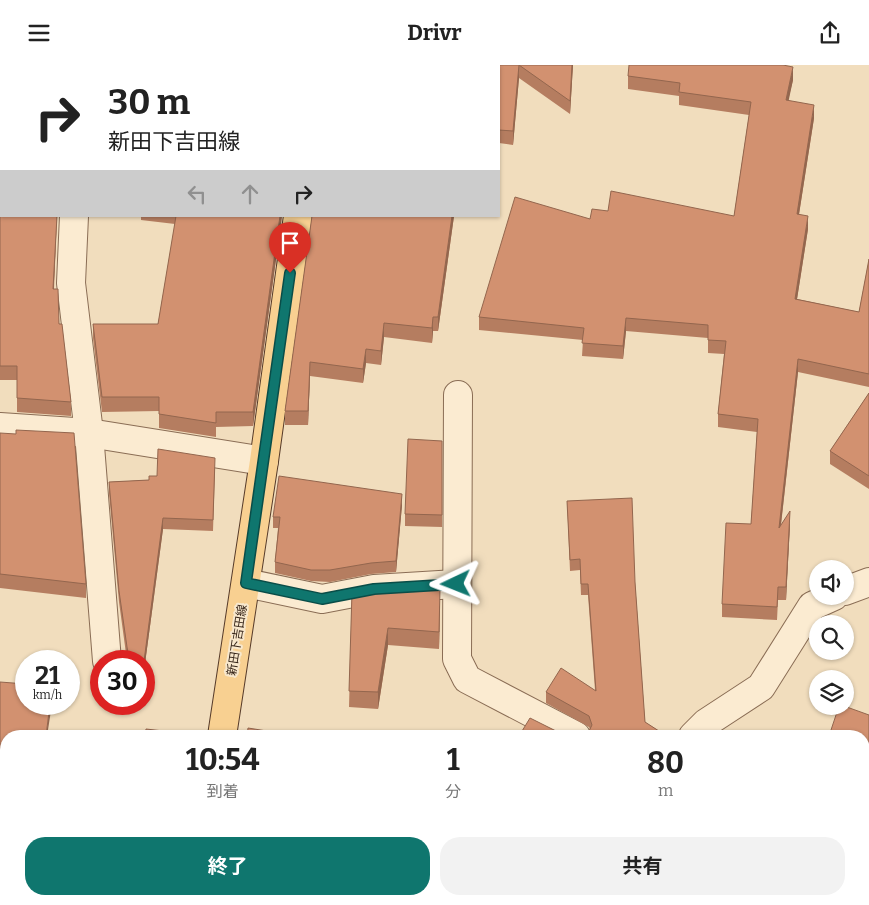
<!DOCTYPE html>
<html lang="ja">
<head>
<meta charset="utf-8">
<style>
  :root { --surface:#fff; --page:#f2f2f2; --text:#222; --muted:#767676; --accent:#0f766e }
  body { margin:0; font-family:Bitter,"Noto Sans JP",serif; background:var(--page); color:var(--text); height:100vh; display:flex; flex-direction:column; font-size:19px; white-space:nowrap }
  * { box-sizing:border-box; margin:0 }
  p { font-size:16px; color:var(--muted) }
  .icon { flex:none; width:28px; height:28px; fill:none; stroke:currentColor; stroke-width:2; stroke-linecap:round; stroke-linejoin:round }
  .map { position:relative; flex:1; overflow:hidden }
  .panel { position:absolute; left:0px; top:665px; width:870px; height:175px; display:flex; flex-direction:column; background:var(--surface); border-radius:20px 20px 0 0; box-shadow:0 1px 4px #0004 }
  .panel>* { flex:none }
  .banner { position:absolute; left:0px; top:0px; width:500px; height:152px; box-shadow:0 1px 4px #0004; background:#fff; color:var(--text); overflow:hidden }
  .tools { position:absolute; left:809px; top:495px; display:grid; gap:10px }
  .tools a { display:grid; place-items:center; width:45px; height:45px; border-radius:50%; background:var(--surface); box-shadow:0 1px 4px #0004; font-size:25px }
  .speed { position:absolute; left:15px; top:585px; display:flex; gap:10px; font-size:25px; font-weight:700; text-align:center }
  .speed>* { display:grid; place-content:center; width:65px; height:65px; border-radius:50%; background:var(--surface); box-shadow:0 1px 4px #0004; line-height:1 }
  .speed small { font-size:12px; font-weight:400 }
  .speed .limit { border:8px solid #d22; background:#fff; color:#111 }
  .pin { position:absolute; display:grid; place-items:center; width:42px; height:42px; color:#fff; margin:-51px -21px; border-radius:50% 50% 50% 0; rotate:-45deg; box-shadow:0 0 5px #0007 }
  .pin .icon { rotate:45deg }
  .me { position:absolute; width:55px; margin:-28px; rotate:268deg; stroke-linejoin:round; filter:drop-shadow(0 0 4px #0008) }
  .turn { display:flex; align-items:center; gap:18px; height:105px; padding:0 25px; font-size:22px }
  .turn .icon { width:65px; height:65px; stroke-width:2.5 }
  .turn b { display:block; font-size:35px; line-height:42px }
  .lanes { display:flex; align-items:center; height:48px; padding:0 25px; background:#0003; justify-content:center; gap:25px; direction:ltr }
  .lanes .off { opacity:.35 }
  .eta { display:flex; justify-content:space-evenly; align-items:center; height:85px; text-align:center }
  .eta b { font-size:30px; font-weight:700; line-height:35px }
  .button { display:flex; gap:10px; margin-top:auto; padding:10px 25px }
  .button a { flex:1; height:58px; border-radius:20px; background:var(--accent); color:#fff; font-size:20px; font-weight:700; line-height:58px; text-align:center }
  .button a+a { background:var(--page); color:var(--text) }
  header { display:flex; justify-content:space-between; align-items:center; height:65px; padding:0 25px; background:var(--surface); font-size:22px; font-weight:700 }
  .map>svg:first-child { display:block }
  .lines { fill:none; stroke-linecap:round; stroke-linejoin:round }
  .minor-casing { stroke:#8a6d55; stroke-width:30 }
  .major-casing { stroke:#573b2a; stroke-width:30 }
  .minor { stroke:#fbebd1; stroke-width:28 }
  .major { stroke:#f8d091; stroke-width:28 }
  .wall { fill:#b57d60 }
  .shaded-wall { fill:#93664e }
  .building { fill:#d29170; stroke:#93664e }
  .route-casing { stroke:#0a4d48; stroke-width:12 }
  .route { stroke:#0f766e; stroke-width:9 }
  .labels { text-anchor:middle; stroke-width:4; stroke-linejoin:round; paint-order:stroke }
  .street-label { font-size:12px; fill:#38271b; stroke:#f8e8cd }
</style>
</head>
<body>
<header><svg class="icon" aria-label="menu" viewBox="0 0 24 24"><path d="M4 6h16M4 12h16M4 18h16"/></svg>Drivr<svg class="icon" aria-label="share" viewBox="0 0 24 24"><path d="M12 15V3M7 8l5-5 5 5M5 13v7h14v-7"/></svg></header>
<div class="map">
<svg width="869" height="840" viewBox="0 0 869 840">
  <rect width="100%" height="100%" fill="#f1ddbd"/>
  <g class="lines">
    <!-- minor casing -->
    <g class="minor-casing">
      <g id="minor">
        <polyline points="90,1 90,0"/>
        <polyline points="74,151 71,218 89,368 107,596"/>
        <polyline points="458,330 457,594 467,614 576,671"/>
        <polyline points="0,362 89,368 264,396"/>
        <polyline points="246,518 322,534 374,524 456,519"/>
        <polyline points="845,526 869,517"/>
        <polyline points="693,671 706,658 761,622 812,541 834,531"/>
        <polyline points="585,840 588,834"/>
      </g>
    </g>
    <!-- major casing -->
    <g class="major-casing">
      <g id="major">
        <polyline points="318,1 318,0"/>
        <polyline points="222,671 264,396 298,151"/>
        <polyline points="197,840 198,834"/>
      </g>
    </g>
    <!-- minor -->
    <use href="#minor" class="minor"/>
    <!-- major -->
    <use href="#major" class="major"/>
  </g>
  <!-- wall -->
  <g class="wall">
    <polygon points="0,0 75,0 74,1 1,1 1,151 57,151 54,224 71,337 71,351 17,347 17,315 0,315"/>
    <polygon points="352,0 573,0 570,49 519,13 513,80 499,78 499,1 352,1"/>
    <polygon points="628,11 793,15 788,35 814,53 799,149 808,164 797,234 859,247 869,194 869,322 798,307 781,460 790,459 786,535 778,535 777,555 722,552 722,539 751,459 757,367 718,362 718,349 724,289 708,288 708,273 626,266 623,294 582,291 583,275 479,265 479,252 590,154 608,146 734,151 749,50 679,40 679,31 628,24"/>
    <polygon points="141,151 282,151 253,361 216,362 216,372 159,363 159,346 102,347 93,273 93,259 158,259 175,159 141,155"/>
    <polygon points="312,151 454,151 438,266 433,266 432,278 384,272 381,300 366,298 363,318 310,311 308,360 285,360 285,346"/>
    <polygon points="869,328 869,424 830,399 830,386"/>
    <polygon points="0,368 86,519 86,533 0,523"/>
    <polygon points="442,376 442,462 405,461 405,449"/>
    <polygon points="215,404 213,466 163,464 144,606 144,596 127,596 119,537 109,428 109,417 149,415 157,411"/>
    <polygon points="567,436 635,517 645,657 662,668 662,671 587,671 590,664 589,662 546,638 546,627 595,625 588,530 581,530 580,505 570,506"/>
    <polygon points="402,440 396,507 371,509 330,517 311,516 275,508 275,497 278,463 273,463 273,452"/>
    <polygon points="352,527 440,541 439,584 388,580 378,644 349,642"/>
    <polygon points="0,617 6,671 6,817 3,817 3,824 0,823"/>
    <polygon points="869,650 869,805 864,803 864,671"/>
    <polygon points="85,834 172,834 171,840 161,840 139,836 140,840 86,840"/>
    <polygon points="253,834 329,834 328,840 252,840"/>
  </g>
  <!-- shaded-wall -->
  <g class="shaded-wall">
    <polygon points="519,0 519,13 513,80 513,66"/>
    <polygon points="572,0 573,0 570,49 570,36"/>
    <polygon points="793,2 793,15 786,48 786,35"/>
    <polygon points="814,40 814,53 797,162 797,149"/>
    <polygon points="57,151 53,238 53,224"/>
    <polygon points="280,151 282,151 253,361 253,347"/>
    <polygon points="452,151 454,151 438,266 438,252"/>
    <polygon points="808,151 808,164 795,247 795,234"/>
    <polygon points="433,252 433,266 432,278 432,263"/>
    <polygon points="626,253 626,266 623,294 623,281"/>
    <polygon points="384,258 384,272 381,300 381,286"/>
    <polygon points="366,284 366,298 363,318 363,304"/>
    <polygon points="798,294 798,307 779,476 779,463"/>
    <polygon points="310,297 310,311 308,360 308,346"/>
    <polygon points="402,429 402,440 396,507 396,496"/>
    <polygon points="790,446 790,459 786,535 786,522"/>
    <polygon points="163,453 163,464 144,606 144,596"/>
    <polygon points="440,524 440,541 439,584 439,567"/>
    <polygon points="388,563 388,580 378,644 378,627"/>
    <polygon points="50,639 52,639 47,671 46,671"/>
    <polygon points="326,834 329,834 328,840 325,840"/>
    <polygon points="735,834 741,834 739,840 733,840"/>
  </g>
  <!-- building -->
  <g class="building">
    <polygon points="0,0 20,0 20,1 1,1 1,151 57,151 53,224 58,224 59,259 62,259 71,337 17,333 17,301 0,301"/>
    <polygon points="32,0 71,0 71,1 40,1"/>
    <rect x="156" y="0" width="131" height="1"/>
    <polygon points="365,0 519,0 513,66 499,65 499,1 365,1"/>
    <polygon points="519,0 572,0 570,36"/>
    <polygon points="629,0 783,0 793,2 786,35 814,40 797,149 808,151 795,234 859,247 869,194 869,309 798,294 779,463 790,446 786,522 778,522 777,542 722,539 726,458 751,459 758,354 718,349 726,276 708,275 708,260 626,253 623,281 582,278 584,263 479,252 515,132 590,154 592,144 608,146 611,126 734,151 751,37 679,27 680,18 628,11"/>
    <polygon points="176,151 280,151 253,347 216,347 216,358 159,349 159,332 102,332 93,259 158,259"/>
    <polygon points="312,151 452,151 438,252 433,252 432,263 384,258 381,286 366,284 363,304 310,297 308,346 285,346"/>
    <polygon points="869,328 869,411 830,386"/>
    <polygon points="16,365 74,368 86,519 0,509 0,368 16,369"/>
    <polygon points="408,374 442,376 442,450 405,449"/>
    <polygon points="158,384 215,393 213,455 163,453 144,596 129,596 119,526 109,417 149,415 149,411 157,411"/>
    <polygon points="279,411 402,429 396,496 371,498 330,505 311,505 275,497 280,452 273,452"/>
    <polygon points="632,433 635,517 645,657 662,668 587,670 592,660 589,651 546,627 561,603 596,626 588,519 581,519 580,494 570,495 567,436"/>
    <polygon points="393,522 440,524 439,567 388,563 378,627 349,626 352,527"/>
    <polygon points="0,617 26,619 26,639 50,639 46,671 6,671 6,803 3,802 3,810 0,809"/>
    <polygon points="839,641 844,641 869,650 869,691 864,692 864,671 829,671"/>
    <polygon points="530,653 564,670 551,671 552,671 519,671"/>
    <polygon points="248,663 298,671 247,671"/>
    <polygon points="146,664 181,668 180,671 145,671"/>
    <polygon points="864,699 869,701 869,788 864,786"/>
    <polygon points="87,834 139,834 140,840 88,840"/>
    <polygon points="253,834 326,834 325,840 286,840 252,839"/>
    <rect x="441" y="834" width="35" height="6"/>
    <polygon points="688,834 735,834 733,840 686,840"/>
  </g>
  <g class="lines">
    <!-- route casing -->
    <g class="route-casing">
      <polyline id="route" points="290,208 246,518 322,534 374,524 456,519"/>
    </g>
    <!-- route -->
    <use href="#route" class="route"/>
  </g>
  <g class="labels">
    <!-- street labels -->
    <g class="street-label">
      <text transform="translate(237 575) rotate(-81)" y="4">新田下吉田線</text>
    </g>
  </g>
</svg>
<div class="tools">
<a><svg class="icon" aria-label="sound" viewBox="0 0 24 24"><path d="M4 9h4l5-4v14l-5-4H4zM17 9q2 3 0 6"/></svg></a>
<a><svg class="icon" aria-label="search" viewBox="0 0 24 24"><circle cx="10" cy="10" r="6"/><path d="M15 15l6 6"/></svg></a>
<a><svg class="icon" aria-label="layers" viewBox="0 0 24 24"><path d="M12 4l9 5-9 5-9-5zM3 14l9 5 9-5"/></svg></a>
</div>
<div class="speed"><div>21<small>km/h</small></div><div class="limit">30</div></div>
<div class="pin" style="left:290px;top:208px;background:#d93025"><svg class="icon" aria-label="arrive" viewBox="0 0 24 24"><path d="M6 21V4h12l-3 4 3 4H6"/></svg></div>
<svg class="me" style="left:456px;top:519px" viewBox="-20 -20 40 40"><path d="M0-17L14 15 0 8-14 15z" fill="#0f766e" stroke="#fff" stroke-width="4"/></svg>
<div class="banner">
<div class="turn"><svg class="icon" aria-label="right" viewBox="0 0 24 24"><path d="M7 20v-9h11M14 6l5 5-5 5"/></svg><div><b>30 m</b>新田下吉田線</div></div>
<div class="lanes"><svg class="icon off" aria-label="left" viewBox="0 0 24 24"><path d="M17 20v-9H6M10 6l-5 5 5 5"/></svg><svg class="icon off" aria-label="ahead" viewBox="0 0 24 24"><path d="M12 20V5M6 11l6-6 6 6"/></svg><svg class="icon" aria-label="right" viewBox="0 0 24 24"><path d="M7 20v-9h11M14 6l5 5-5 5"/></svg></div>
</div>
<section class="panel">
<div class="eta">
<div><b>10:54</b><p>到着</p></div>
<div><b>1</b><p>分</p></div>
<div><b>80</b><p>m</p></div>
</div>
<div class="button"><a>終了</a><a>共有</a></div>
</section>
</div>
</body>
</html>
